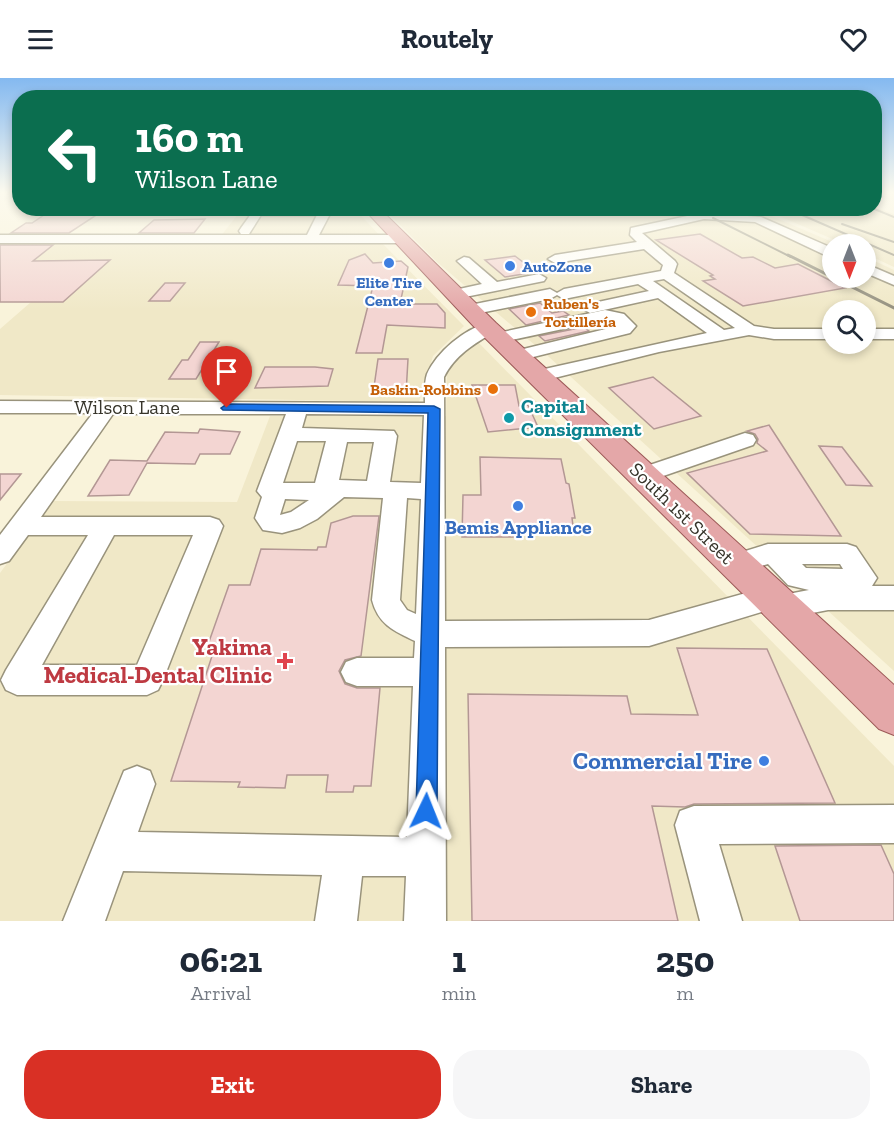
<!DOCTYPE html>
<html lang="en">
<head>
<meta charset="utf-8">
<style>
  :root { --surface:#fff; --page:#f6f6f7; --text:#1f2937; --muted:#747a83; --accent:#d93025 }
  body { margin:0; font-family:"Zilla Slab",serif; background:var(--page); color:var(--text); height:100vh; display:flex; flex-direction:column; font-size:22px; white-space:nowrap }
  * { box-sizing:border-box; margin:0 }
  p { font-size:20px; color:var(--muted) }
  .icon { flex:none; width:33px; height:33px; fill:none; stroke:currentColor; stroke-width:2; stroke-linecap:round; stroke-linejoin:round }
  .map { position:relative; height:843px; overflow:hidden }
  .sheet { display:flex; flex-direction:column; background:var(--surface); flex:1 }
  .sheet>* { flex:none }
  .hud { position:absolute; left:12px; top:12px; width:870px; height:126px; border-radius:24px; box-shadow:0 3px 9px #0003; background:#0b6e4f; color:#fff; overflow:hidden }
  .needle { width:39px; rotate:180deg }
  .controls { position:absolute; left:822px; top:156px; display:grid; gap:12px }
  .controls a { display:grid; place-items:center; width:54px; height:54px; border-radius:50%; background:var(--surface); box-shadow:0 3px 9px #0003; font-size:30px }
  .pin { position:absolute; display:grid; place-items:center; width:51px; height:51px; color:#fff; margin:-62px -26px; border-radius:50% 50% 50% 0; rotate:-45deg; box-shadow:0 0 6px #0007 }
  .pin .icon { rotate:45deg }
  .me { position:absolute; width:66px; margin:-33px; rotate:2deg; stroke-linejoin:round; filter:drop-shadow(0 0 4px #0008) }
  .turn { display:flex; align-items:center; gap:21px; height:126px; padding:0 24px; font-size:27px }
  .turn .icon { width:78px; height:78px; stroke-width:2.5 }
  .turn b { display:block; font-size:42px; line-height:51px }
  .eta { display:flex; justify-content:space-evenly; align-items:center; height:102px; text-align:center }
  .eta b { font-size:36px; font-weight:800; line-height:42px }
  .action { display:flex; gap:12px; margin-top:auto; padding:12px 24px }
  .action a { flex:1; height:69px; border-radius:24px; background:var(--accent); color:#fff; font-size:24px; font-weight:800; line-height:69px; text-align:center }
  .action a+a { background:var(--page); color:var(--text) }
  header { display:flex; justify-content:space-between; align-items:center; height:78px; padding:0 24px; background:var(--surface); font-size:27px; font-weight:800 }
  .map>svg:first-child { display:block }
  .built { fill:#f0e8c7; fill-rule:evenodd }
  .building { fill:#f3d5d2; stroke:#b39794; stroke-width:1.5 }
  .lines { fill:none; stroke-linecap:round; stroke-linejoin:round }
  .minor-casing { stroke:#99937c; stroke-width:3 }
  .major-casing { stroke:#9c5957; stroke-width:2 }
  .minor { fill:#fff; fill-rule:evenodd }
  .major { fill:#e4a7a8; fill-rule:evenodd }
  .rail-far1 { stroke:#938f7e; stroke-width:2 }
  .rail { stroke:#938f7e; stroke-width:3 }
  .route { fill:#1a73e8; stroke:#114b97; stroke-width:1.5 }
  .shop-dot { fill:#3f7fe0; stroke:#fff; stroke-width:2 }
  .food-dot { fill:#e8710a; stroke:#fff; stroke-width:2 }
  .culture-dot { fill:#0f9aa8; stroke:#fff; stroke-width:2 }
  .health-dot { fill:#e0444e; stroke:#fff; stroke-width:2 }
  .labels { text-anchor:middle; stroke-width:4.5; stroke-linejoin:round; paint-order:stroke }
  .far-shop-label { font-size:16px; font-weight:bold; fill:#366cbe; stroke:#fff; text-anchor:start }
  .far-food-label { font-size:16px; font-weight:bold; fill:#c56008; stroke:#fff; text-anchor:start }
  .culture-label { font-size:20px; font-weight:bold; fill:#0d838f; stroke:#fff; text-anchor:start }
  .street-label { font-size:20px; fill:#37352b; stroke:#fff }
  .shop-label { font-size:20px; font-weight:bold; fill:#366cbe; stroke:#fff }
  .near-health-label { font-size:24px; font-weight:bold; fill:#be3a42; stroke:#fff; text-anchor:end }
  .near-shop-label { font-size:24px; font-weight:bold; fill:#366cbe; stroke:#fff; text-anchor:end }
</style>
</head>
<body>
<header><svg class="icon" aria-label="menu" viewBox="0 0 24 24"><path d="M4 6h16M4 12h16M4 18h16"/></svg>Routely<svg class="icon" aria-label="heart" viewBox="0 0 24 24"><path d="M12 20l-8-8c-3-5 5-10 8-4 3-6 11-1 8 4z"/></svg></header>
<div class="map">
<svg width="894" height="843" viewBox="0 0 894 843">
  <rect width="100%" height="100%" fill="#f9f3da"/>
  <!-- built -->
  <g class="built">
    <polygon points="875,129 894,136 894,189 866,176 866,166 844,166 763,131"/>
    <polygon points="354,130 382,160 220,159 242,131"/>
    <path d="M384,131H755L837,166H832V200H866V179L894,192V593L549,279L437,184ZM832,232H866V266H832Z"/>
    <polygon points="0,165 382,165 464,248 433,278 419,324 0,317 0,251 31,224 0,224"/>
    <polygon points="477,263 894,688 894,843 0,843 0,495 53,423 237,424 270,338 446,338 447,290 452,281"/>
  </g>
  <!-- building -->
  <g class="building">
    <polygon points="47,135 98,136 69,155 11,155 26,145 32,145"/>
    <polygon points="205,141 194,155 139,155 154,142"/>
    <polygon points="700,156 742,180 753,179 775,190 798,186 845,210 743,228 703,203 715,201 710,198 713,197 656,162"/>
    <polygon points="0,167 53,167 33,183 110,182 63,224 0,224"/>
    <polygon points="365,176 373,185 401,183 408,189 401,221 403,221 402,226 437,226 445,235 445,250 387,247 382,275 356,275 373,208 338,207 349,182"/>
    <polygon points="515,178 536,194 505,199 485,182"/>
    <polygon points="165,205 185,205 170,223 149,223"/>
    <polygon points="540,225 552,235 563,233 569,237 526,247 509,231"/>
    <polygon points="584,249 589,253 545,263 539,258"/>
    <polygon points="200,264 219,264 196,301 169,301 182,282 188,282"/>
    <polygon points="378,281 408,281 406,316 373,316"/>
    <polygon points="265,289 315,289 333,291 328,308 255,310"/>
    <polygon points="653,299 701,338 654,351 609,310"/>
    <polygon points="472,307 515,307 519,328 528,327 538,349 488,354"/>
    <polygon points="769,347 802,398 841,458 750,456 687,395 767,373 757,365 758,361 755,356 747,353"/>
    <polygon points="200,351 240,354 230,376 200,376 195,386 147,385 129,417 88,418 110,382 147,383 165,354 198,355"/>
    <polygon points="819,368 842,369 872,408 846,407"/>
    <polygon points="480,379 561,381 566,405 569,406 575,440 572,440 574,455 513,454 513,459 462,459 463,417 481,417"/>
    <polygon points="0,396 21,396 0,422"/>
    <polygon points="353,438 379,438 361,578 345,582 339,593 345,606 357,610 380,610 371,708 354,708 353,714 326,714 328,697 287,697 285,710 238,709 240,704 171,703 213,575 205,575 229,507 250,507 261,471 317,472 318,469 326,469 331,445"/>
    <polygon points="677,570 767,571 835,725 694,726 685,729 652,728 678,843 472,843 468,616 627,618 631,636 698,637"/>
    <polygon points="881,767 894,796 894,843 800,843 775,768"/>
  </g>
  <g class="lines">
    <!-- minor casing -->
    <g class="minor-casing">
      <g id="minor">
        <path d="M686,130H697L706,135L761,139L832,170V179L827,178L755,144L704,141L642,155L675,183L677,186L674,195L754,248L774,251H832V261H774L749,257L659,274L538,304L531,302L529,298L531,294L707,255L658,220L590,235L582,230L584,227L649,213L638,206L564,221L557,217L550,221L470,237L462,232L470,227L550,211L557,215L564,211L661,193L663,187L644,171L555,185L548,181L555,177L637,164L630,157L631,150L692,137L687,134ZM664,201L735,250L724,252L653,203Z"/>
        <polygon points="258,131 329,132 331,134 319,157 400,157 406,161 400,165 0,165 0,157 307,157 317,137 261,137 249,156 241,156 239,153 241,150 254,132"/>
        <polygon points="464,179 469,180 497,204 539,196 546,200 544,203 455,221 450,219 447,216 450,213 482,206 457,183"/>
        <polygon points="866,186 894,198 894,207 866,195"/>
        <polygon points="605,232 624,236 636,248 630,255 517,283 511,282 508,278 511,274 618,248 613,243 605,242 498,265 492,264 490,260 492,256 498,255"/>
        <path d="M488,245L496,250L494,254C474,266 455,277 444,299L445,543L649,542L771,508L781,512L783,517L809,512L788,507L768,486L735,496L726,493L722,486L726,479L768,466H847L856,469L877,500L872,508H894V532H828L781,541L771,537L768,532L649,568L445,569L446,843H404L406,798H362L357,843H315L322,797L123,793L105,843H63L124,693L137,688L150,693L155,706L138,754L407,759L413,608H357L346,604L341,594L346,584L357,580H414L415,563C394,553 378,546 372,522L383,420L344,419L317,441L300,450L282,455L263,452L255,440L262,419L257,413L286,336H113L41,439H210L219,442L223,448L163,602L158,612L147,617H17L6,612L1,602L6,592L88,457H28L9,483L0,486V457L93,335H0V323L425,325C425,316 424,305 427,296C437,274 464,251 488,245ZM306,336L424,337L421,405L390,404L397,358L394,353L302,350ZM297,363H326L315,405H283ZM347,364H374L367,403L339,402ZM407,420L421,421L416,536L407,532L400,522ZM285,421L309,422L291,434L280,437ZM114,457H193L137,587H42ZM802,486H840L843,491L806,490Z"/>
        <rect x="866" y="251" width="28" height="10"/>
        <polygon points="745,355 753,357 756,362 753,367 643,405 635,402 632,397 635,392"/>
        <polygon points="894,727 894,765 719,766 742,843 700,843 675,747 680,733 694,728"/>
      </g>
    </g>
    <!-- major casing -->
    <g class="major-casing">
      <polygon id="major" points="363,130 379,130 496,245 894,607 894,657 879,651 480,255"/>
    </g>
    <!-- minor -->
    <use href="#minor" class="minor"/>
    <!-- major -->
    <use href="#major" class="major"/>
    <!-- rail-far1 -->
    <g class="rail-far1">
      <polyline points="786,130 894,177"/>
      <polyline points="872,130 894,139"/>
      <polyline points="713,140 791,179"/>
      <polyline points="842,146 894,164"/>
    </g>
    <!-- rail -->
    <polyline class="rail" points="788,177 894,230"/>
  </g>
  <!-- sky -->
  <linearGradient id="sky" x2="0" y2="1"><stop stop-color="#84b9f0"/><stop offset="0.49" stop-color="#fcfaee"/><stop offset="1" stop-color="#fcfaee" stop-opacity="0"/></linearGradient>
  <rect width="894" height="233" fill="url(#sky)"/>
  <!-- route -->
  <polygon class="route" points="227,326 434,328 440,331 437,733 434,740 426,743 419,740 416,733 428,335 223,332 221,330"/>
  <!-- markers -->
  <g class="shop-dot">
    <circle cx="389" cy="185" r="6"/>
    <circle cx="510" cy="188" r="6"/>
    <circle cx="518" cy="428" r="6"/>
    <circle cx="764" cy="683" r="6"/>
  </g>
  <g class="food-dot">
    <circle cx="531" cy="234" r="6"/>
    <circle cx="493" cy="311" r="6"/>
  </g>
  <circle class="culture-dot" cx="509" cy="340" r="6"/>
  <path class="health-dot" d="M282 574h6v6h6v6h-6v6h-6v-6h-6v-6h6z"/>
  <g class="labels">
    <!-- far-shop labels -->
    <g class="far-shop-label">
      <text x="522" y="194">AutoZone</text>
      <text x="389" y="210" text-anchor="middle">Elite Tire<tspan x="389" dy="18">Center</tspan></text>
    </g>
    <!-- far-food labels -->
    <g class="far-food-label">
      <text x="543" y="231">Ruben's<tspan x="543" dy="18">Tortillería</tspan></text>
      <text x="481" y="317" text-anchor="end">Baskin-Robbins</text>
    </g>
    <!-- culture labels -->
    <g class="culture-label">
      <text x="521" y="335">Capital<tspan x="521" dy="23">Consignment</tspan></text>
    </g>
    <!-- street labels -->
    <g class="street-label">
      <text x="127" y="336">Wilson Lane</text>
      <text transform="translate(682 435) rotate(44)" y="7">South 1st Street</text>
    </g>
    <!-- shop labels -->
    <g class="shop-label">
      <text x="518" y="456">Bemis Appliance</text>
    </g>
    <!-- near-health labels -->
    <g class="near-health-label">
      <text x="272" y="577">Yakima<tspan x="272" dy="28">Medical-Dental Clinic</tspan></text>
    </g>
    <!-- near-shop labels -->
    <g class="near-shop-label">
      <text x="752" y="691">Commercial Tire</text>
    </g>
  </g>
</svg>
<div class="controls">
<a><svg class="needle" viewBox="-14 -14 28 28"><path d="M0-13l5 13h-10z" fill="#e53935"/><path d="M0 13l5-13h-10z" fill="#747a83"/></svg></a>
<a><svg class="icon" aria-label="search" viewBox="0 0 24 24"><circle cx="10" cy="10" r="6"/><path d="M15 15l6 6"/></svg></a>
</div>
<div class="pin" style="left:227px;top:330px;background:#d93025"><svg class="icon" aria-label="arrive" viewBox="0 0 24 24"><path d="M6 21V4h12l-3 4 3 4H6"/></svg></div>
<svg class="me" style="left:426px;top:733px" viewBox="-20 -20 40 40"><path d="M0-17L14 15 0 8-14 15z" fill="#1a73e8" stroke="#fff" stroke-width="4"/></svg>
<div class="hud">
<div class="turn"><svg class="icon" aria-label="left" viewBox="0 0 24 24"><path d="M17 20v-9H6M10 6l-5 5 5 5"/></svg><div><b>160 m</b>Wilson Lane</div></div>
</div>
</div>
<section class="sheet">
<div class="eta">
<div><b>06:21</b><p>Arrival</p></div>
<div><b>1</b><p>min</p></div>
<div><b>250</b><p>m</p></div>
</div>
<div class="action"><a>Exit</a><a>Share</a></div>
</section>
</body>
</html>
